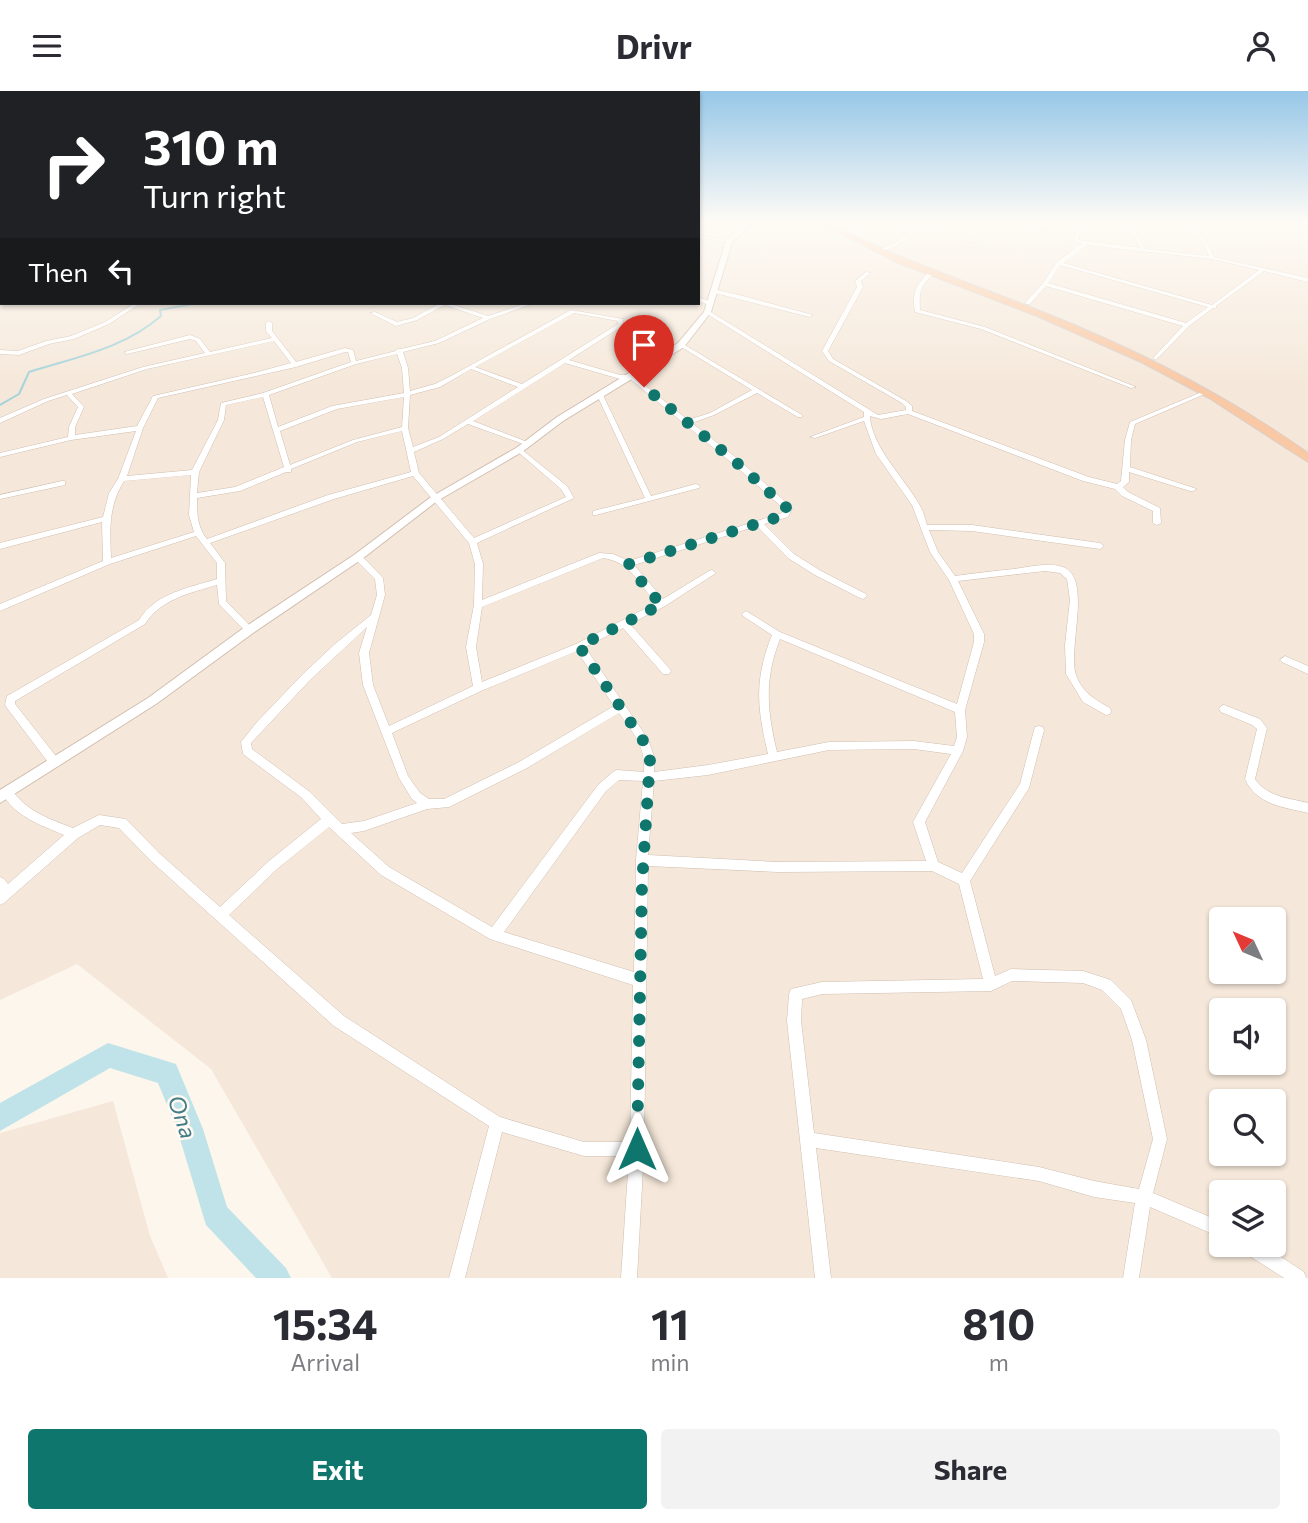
<!DOCTYPE html>
<html lang="en">
<head>
<meta charset="utf-8">
<style>
  :root { --surface:#fff; --page:#f2f2f3; --text:#2b2b33; --muted:#7c7c81; --accent:#0f766e }
  body { margin:0; font-family:Commissioner,sans-serif; background:var(--page); color:var(--text); height:100vh; display:flex; flex-direction:column; font-size:26px; white-space:nowrap }
  * { box-sizing:border-box; margin:0 }
  p { font-size:23px; color:var(--muted) }
  .icon { flex:none; width:38px; height:38px; fill:none; stroke:currentColor; stroke-width:2; stroke-linecap:round; stroke-linejoin:round }
  .map { position:relative; height:1187px; overflow:hidden }
  .sheet { display:flex; flex-direction:column; background:var(--surface); flex:1 }
  .sheet>* { flex:none }
  .hud { position:absolute; left:0px; top:0px; width:700px; height:214px; box-shadow:0 2px 5px #0004; background:#202124; color:#fff; overflow:hidden }
  .needle { width:46px; rotate:314deg }
  .buttons { position:absolute; left:1209px; top:816px; display:grid; gap:14px }
  .buttons a { display:grid; place-items:center; width:77px; height:77px; border-radius:7px; background:var(--surface); box-shadow:0 2px 5px #0004; font-size:35px }
  .pin { position:absolute; display:grid; place-items:center; width:60px; height:60px; color:#fff; margin:-72px -30px; border-radius:50% 50% 50% 0; rotate:-45deg; box-shadow:0 0 7px #0007 }
  .pin .icon { rotate:45deg }
  .me { position:absolute; width:77px; margin:-38px; rotate:0deg; stroke-linejoin:round; filter:drop-shadow(0 0 5px #0008) }
  .turn { display:flex; align-items:center; gap:24px; height:147px; padding:0 28px; font-size:32px }
  .turn .icon { width:91px; height:91px; stroke-width:2.5 }
  .turn b { display:block; font-size:49px; line-height:60px }
  .then { display:flex; align-items:center; height:66px; padding:0 28px; background:#0003; gap:14px; font-size:26px }
  .eta { display:flex; justify-content:space-evenly; align-items:center; height:119px; text-align:center }
  .eta b { font-size:42px; font-weight:700; line-height:49px }
  .cta { display:flex; gap:14px; margin-top:auto; padding:14px 28px }
  .cta a { flex:1; height:80px; border-radius:7px; background:var(--accent); color:#fff; font-size:28px; font-weight:700; line-height:80px; text-align:center }
  .cta a+a { background:var(--page); color:var(--text) }
  header { display:flex; justify-content:space-between; align-items:center; height:91px; padding:0 28px; background:var(--surface); font-size:32px; font-weight:700 }
  .map>svg:first-child { display:block }
  .residential { fill:#f5e8da; fill-rule:evenodd }
  .lines { fill:none; stroke-linecap:round; stroke-linejoin:round }
  .stream { stroke:#a5d3da; stroke-width:2 }
  .river { fill:#bfe3e8; fill-rule:evenodd }
  .minor-casing { stroke:#d1beb0; stroke-width:1 }
  .tertiary-casing { stroke:#d1beb0; stroke-width:2 }
  .trunk-casing { stroke:#dad1cd; stroke-width:2 }
  .minor { fill:#fff; fill-rule:evenodd }
  .tertiary { fill:#fff; fill-rule:evenodd }
  .trunk { fill:#f9c8a4; fill-rule:evenodd }
  .route { stroke:#0f766e; stroke-width:12; stroke-dasharray:0 21.6 }
  .labels { text-anchor:middle; stroke-width:5; stroke-linejoin:round; paint-order:stroke }
  .near-water-label { font-size:23px; font-style:italic; fill:#437c86; stroke:#fffaf3 }
</style>
</head>
<body>
<header><svg class="icon" aria-label="menu" viewBox="0 0 24 24"><path d="M4 6h16M4 12h16M4 18h16"/></svg>Drivr<svg class="icon" aria-label="person" viewBox="0 0 24 24"><circle cx="12" cy="8" r="4"/><path d="M4 21q1-7 8-7t8 7"/></svg></header>
<div class="map">
<svg width="1308" height="1187" viewBox="0 0 1308 1187">
  <rect width="100%" height="100%" fill="#fdf6ec"/>
  <!-- residential -->
  <g class="residential">
    <path d="M0,129L2,212H698V129H1308V1187H332L211,978L77,873L0,909ZM1222,828H1274V880H1222ZM1222,919H1274V971H1222ZM1222,1010H1274V1062H1222ZM1222,1101H1274V1153H1222Z"/>
    <polygon points="113,1010 150,1145 168,1187 0,1187 0,1042"/>
  </g>
  <g class="lines">
    <!-- stream -->
    <path class="stream" d="M0,314L19,303L29,281C76,266 123,258 161,225L160,219L198,212"/>
    <!-- river -->
    <polygon class="river" points="108,952 176,973 203,1038 227,1116 286,1177 291,1187 256,1187 206,1134 177,1038 158,992 110,977 0,1040 0,1012"/>
    <!-- minor casing -->
    <g class="minor-casing">
      <g id="minor">
        <polygon points="698,129 700,129 700,130 698,131"/>
        <path d="M893,129H902L984,152L982,153L919,137C908,146 897,157 882,160V158L896,151L915,136Z"/>
        <path d="M1125,129H1158L1131,132L1145,158L1209,165L1203,151L1179,129H1184L1206,149L1214,166L1308,187V191L1264,180L1216,215V217H1213L1189,235L1156,269L1153,267L1154,266L1183,235L1046,195L1030,213H1026V211L1043,192L1057,171L1082,152L1033,140V138L1074,148L1079,131L1081,130L1083,131L1078,149L1141,157ZM1087,154L1212,168L1259,179L1212,214L1063,172ZM1060,174L1208,216L1186,232L1048,192Z"/>
        <rect x="0" y="145" width="2" height="3"/>
        <polygon points="698,145 729,149 731,150 729,151 698,147"/>
        <path d="M866,181L871,182L861,190L863,196L828,260L833,268L906,310L912,315V320L1089,386L1117,393L1121,390L1125,349L1130,331L1202,301L1207,302L1135,333L1131,349L1130,376L1197,398L1193,400H1190L1129,381V391L1123,396L1128,401L1160,417L1161,432L1157,434L1153,432V420L1122,405L1115,398L1083,390L908,323L881,328L870,325C871,355 905,388 919,413C923,419 925,427 927,434H972L1100,452L1104,455L1100,458L972,440L929,439L938,461L955,485C975,482 995,480 1014,478C1029,476 1048,471 1063,476C1093,487 1067,559 1076,584C1082,601 1095,609 1110,617L1111,620L1110,623L1106,624L1083,611L1066,583L1065,554L1070,509L1067,488L1060,482L1045,480L958,490L984,543V551L965,619L967,646L963,660L925,731L938,771L962,782L1020,693L1034,639L1035,636L1039,635L1043,636L1044,639L1029,697L970,790L995,885L1011,878L1083,880L1111,889L1131,909L1146,949L1167,1048L1153,1102L1222,1131V1147L1150,1116L1139,1187H1123L1135,1112L1094,1106L1039,1090L816,1057L831,1187H815L787,930L789,903L791,898L822,891L983,888L959,793L932,780L778,781L648,775L644,1058L637,1187H621L629,1065H584L502,1041L465,1187H449L489,1035L334,935L151,770L119,737L100,734L78,747L4,812L0,814V786L4,788L8,793L64,744C41,734 15,726 2,702L3,699C14,697 17,708 26,714C40,725 57,731 73,737L99,724L126,728L159,762L220,816L269,770L321,728L302,707L243,663L241,651L257,631L303,583L335,553L371,524L377,504L375,488L355,468L354,466L355,464H361L383,487L385,504L369,562L373,594L389,635L473,595L466,556L474,514L475,473L469,452L413,385L334,408L210,452L225,472L226,510L252,537L254,539L252,541H246L219,513L217,494C190,502 161,508 145,533L15,610V613L59,669L60,672L59,675L55,676L51,675L7,617L5,614L7,605L139,529C156,502 188,497 217,488V472L196,445L110,473L0,520V513L103,470L102,431L0,458V452L103,426L109,402L118,388L136,340L71,349L0,366V362L68,346L69,336L78,316L67,304L48,310L0,332V327L44,308L143,276L205,262L196,250L190,248L127,263L124,261L190,244L200,248L210,261L272,247L266,240V232L269,230L272,232V240L296,271L345,257L353,259L356,270L396,260L397,258H401L435,250L483,227L445,214L417,229L396,235L370,222L375,221L397,231L413,227L440,212H448L488,225L527,212H535L490,228L439,252L403,261L408,277L410,300L435,293L451,285L571,219L623,228L624,234L569,269L620,284H632L688,329L710,322L752,299L678,254L683,253L802,324V326H798L757,302L714,324L692,332L739,369L791,416L792,418L788,426L764,433L794,463L821,480L866,503L867,505L863,508L860,507L815,484L788,467L757,435L634,474L663,508L709,480L712,479L716,482L665,515L630,533L669,577L671,580L669,583H663L623,537L585,556L648,648L655,668L654,681L708,674L768,663C757,617 754,589 772,544L743,525L742,523L746,520L780,541L957,613L974,551V543L949,489L930,461L912,414L876,363L864,330L815,347L810,346L864,326V321L704,221L709,220L878,324L906,319V316L902,312L829,270L822,260L857,196L855,190ZM574,222L618,230V233L522,293L475,276ZM274,250L291,272L254,282L153,305L137,335L75,344V336L84,316L72,303L147,278ZM345,261H348L351,271L263,302L221,312L218,329L192,379L127,385L143,337L158,307L296,276ZM397,263L402,277L404,302L332,315L278,336L269,304L356,273ZM565,272L620,288L629,287L733,373L784,418L782,422L629,470L613,463L599,462L482,509L483,473L477,452L574,407L567,395L521,358H517V360L561,398L566,406L474,447L419,382L414,361L443,348L468,333L526,354H530V352L473,330ZM471,278L518,296L439,346L413,356L408,337L410,304L440,296ZM263,306L284,376L235,396L197,402L199,381L224,329L226,314ZM404,306L402,336L353,349L290,374L280,340L337,318ZM402,340L411,381L328,404L207,448C197,436 197,422 197,407L240,400L286,381H291V378L357,351ZM191,384L189,424L194,441L111,467C110,438 108,416 124,390ZM603,467C631,471 639,493 656,512L576,553L482,591L476,556L482,516ZM367,536L359,562L363,594L399,687L412,708L417,712L364,730L342,733L310,701L252,658L251,652L310,589ZM780,548L955,621L957,646L954,655L914,650L829,651L777,661C767,620 764,588 780,548ZM577,560L614,615L519,671L444,708H429L420,702L408,685L392,642L481,600ZM619,622C633,642 646,655 644,681L617,679L613,681L598,694L492,836L389,776L351,742L364,740L427,718L449,716L527,677ZM914,658L951,663L913,731L926,770L778,771L648,764L654,690L708,684L829,659ZM619,689L643,690L636,769L634,881L504,841L606,700ZM329,736L381,784L490,848L633,894L630,1051H584L500,1026L344,925L229,824L277,778ZM1012,890L1083,892L1102,899L1121,918L1132,949L1153,1048L1139,1098L1094,1090L1039,1076L814,1042L801,930L802,908L822,903L991,900Z"/>
        <path d="M929,181L934,182C920,196 919,200 920,219L985,236L1136,296L1131,297L981,238L915,221C912,202 915,195 929,181Z"/>
        <polygon points="2,193 2,197 0,198 0,194"/>
        <polygon points="713,198 739,204 813,224 810,226 798,223 711,201 711,199"/>
        <polygon points="698,206 711,211 712,212 709,214 698,210"/>
        <polygon points="135,212 141,212 109,233 74,248 49,253 19,264 0,263 0,259 18,260 46,250 71,245 105,231"/>
        <polygon points="600,302 603,304 651,405 696,393 700,395 699,397 596,424 593,424 593,420 645,407 597,304"/>
        <polygon points="62,390 65,390 65,394 0,408 0,404"/>
        <polygon points="1285,565 1308,575 1308,583 1282,571 1280,569"/>
        <path d="M1224,614L1260,628L1267,637L1255,688C1267,706 1289,707 1308,712V722C1283,716 1257,714 1245,688L1257,638L1252,634L1221,621L1219,618L1221,615Z"/>
        <polygon points="1238,1153 1261,1153 1304,1181 1306,1187 1284,1187 1240,1159"/>
      </g>
    </g>
    <!-- tertiary casing -->
    <g class="tertiary-casing">
      <polygon id="tertiary" points="748,129 755,129 732,151 711,221 684,256 563,330 522,361 437,410 362,468 253,542 156,613 0,712 0,699 148,607 245,536 354,464 431,406 516,357 557,326 678,252 704,221 726,150"/>
    </g>
    <!-- trunk casing -->
    <g class="trunk-casing">
      <path id="trunk" d="M815,129H824C895,168 971,192 1045,222C1138,259 1226,304 1308,362V371L1209,307L1141,271L1037,225L896,171Z"/>
    </g>
    <!-- minor -->
    <use href="#minor" class="minor"/>
    <!-- tertiary -->
    <use href="#tertiary" class="tertiary"/>
    <!-- trunk -->
    <use href="#trunk" class="trunk"/>
  </g>
  <!-- sky -->
  <linearGradient id="sky" x2="0" y2="1"><stop stop-color="#97c7e8"/><stop offset="0.44" stop-color="#fefbf6"/><stop offset="1" stop-color="#fefbf6" stop-opacity="0"/></linearGradient>
  <rect width="1308" height="296" fill="url(#sky)"/>
  <g class="lines">
    <!-- route -->
    <polyline class="route" points="637,1058 642,793 650,668 644,651 579,555 662,513 649,501 629,473 785,424 788,418 736,371 644,296"/>
  </g>
  <g class="labels">
    <!-- near-water labels -->
    <g class="near-water-label">
      <text transform="translate(182 1026) rotate(71)" y="8">Ona</text>
    </g>
  </g>
</svg>
<div class="buttons">
<a><svg class="needle" viewBox="-14 -14 28 28"><path d="M0-13l5 13h-10z" fill="#e53935"/><path d="M0 13l5-13h-10z" fill="#7c7c81"/></svg></a>
<a><svg class="icon" aria-label="sound" viewBox="0 0 24 24"><path d="M4 9h4l5-4v14l-5-4H4zM17 9q2 3 0 6"/></svg></a>
<a><svg class="icon" aria-label="search" viewBox="0 0 24 24"><circle cx="10" cy="10" r="6"/><path d="M15 15l6 6"/></svg></a>
<a><svg class="icon" aria-label="layers" viewBox="0 0 24 24"><path d="M12 4l9 5-9 5-9-5zM3 14l9 5 9-5"/></svg></a>
</div>
<div class="pin" style="left:644px;top:296px;background:#d93025"><svg class="icon" aria-label="arrive" viewBox="0 0 24 24"><path d="M6 21V4h12l-3 4 3 4H6"/></svg></div>
<svg class="me" style="left:637px;top:1058px" viewBox="-20 -20 40 40"><path d="M0-17L14 15 0 8-14 15z" fill="#0f766e" stroke="#fff" stroke-width="4"/></svg>
<div class="hud">
<div class="turn"><svg class="icon" aria-label="right" viewBox="0 0 24 24"><path d="M7 20v-9h11M14 6l5 5-5 5"/></svg><div><b>310 m</b>Turn right</div></div>
<div class="then">Then<svg class="icon" aria-label="left" viewBox="0 0 24 24"><path d="M17 20v-9H6M10 6l-5 5 5 5"/></svg></div>
</div>
</div>
<section class="sheet">
<div class="eta">
<div><b>15:34</b><p>Arrival</p></div>
<div><b>11</b><p>min</p></div>
<div><b>810</b><p>m</p></div>
</div>
<div class="cta"><a>Exit</a><a>Share</a></div>
</section>
</body>
</html>
